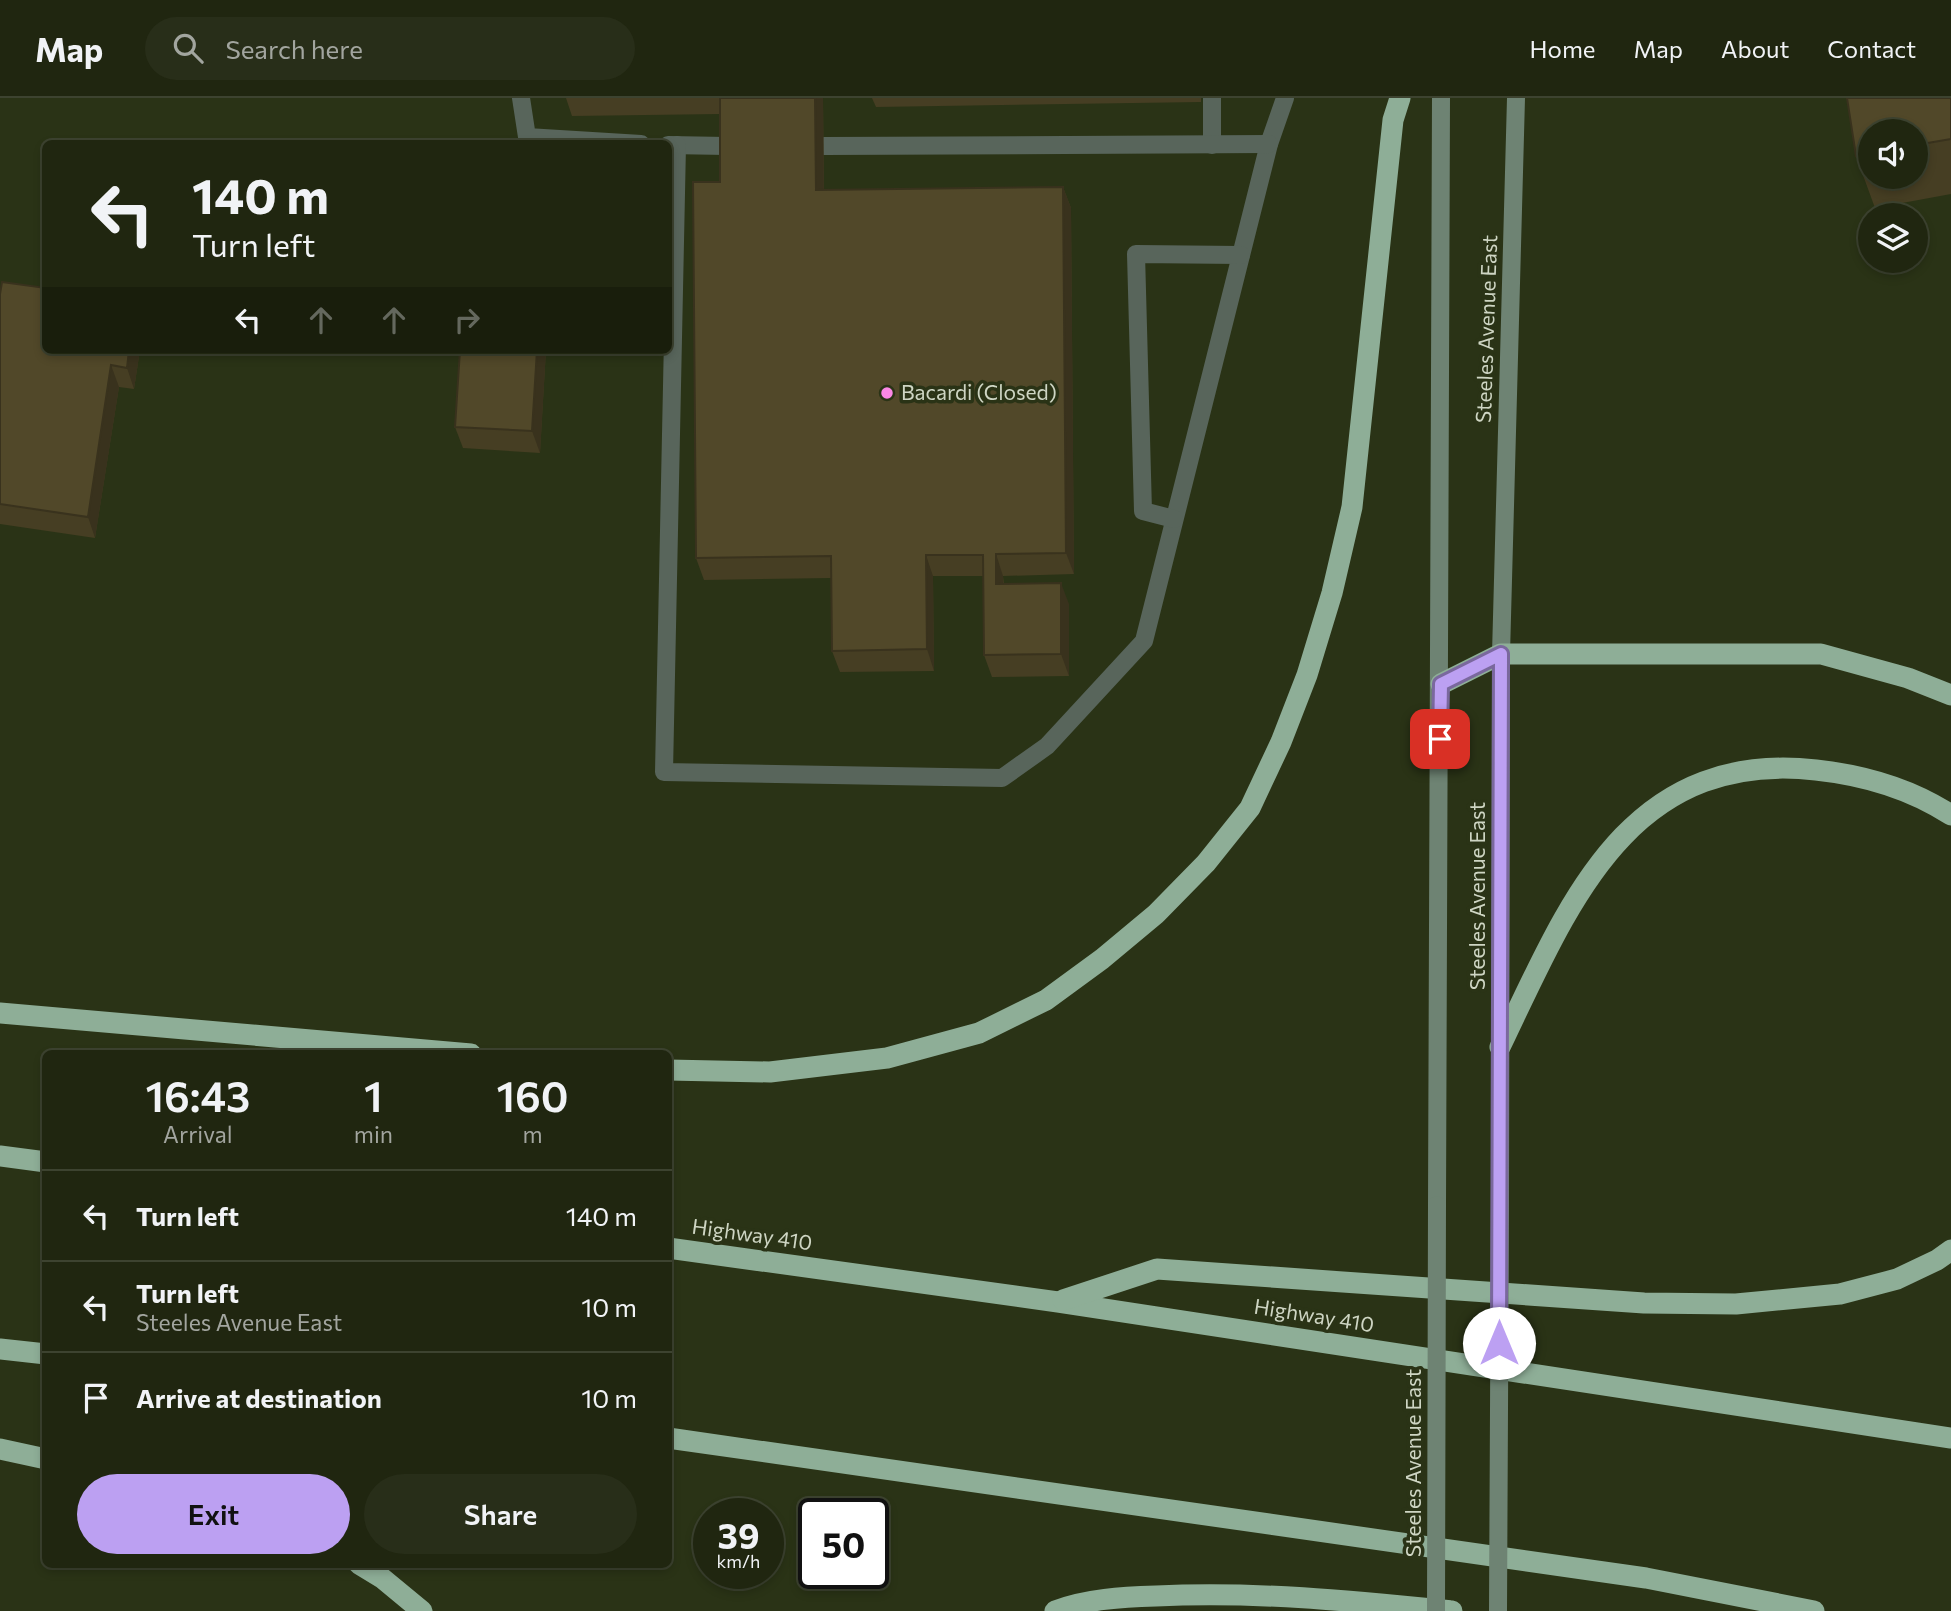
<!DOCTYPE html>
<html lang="en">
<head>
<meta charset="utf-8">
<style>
  :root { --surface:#202610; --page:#282e19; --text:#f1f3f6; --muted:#a2a59f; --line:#3d4330; --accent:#bca0f2 }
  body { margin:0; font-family:Commissioner,sans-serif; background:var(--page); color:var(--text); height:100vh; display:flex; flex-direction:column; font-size:26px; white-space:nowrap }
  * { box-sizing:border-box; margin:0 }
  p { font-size:23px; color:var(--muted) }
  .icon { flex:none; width:38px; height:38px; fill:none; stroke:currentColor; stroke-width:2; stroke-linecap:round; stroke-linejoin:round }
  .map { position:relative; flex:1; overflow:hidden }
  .sheet { position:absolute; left:42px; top:952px; width:630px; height:518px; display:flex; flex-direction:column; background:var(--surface); border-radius:10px; box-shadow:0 4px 10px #0003,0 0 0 2px var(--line) }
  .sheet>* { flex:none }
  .hud { position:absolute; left:42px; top:42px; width:630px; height:214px; border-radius:10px; box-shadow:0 4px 10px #0003,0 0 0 2px var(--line); background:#202610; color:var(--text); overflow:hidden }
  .buttons { position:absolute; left:1858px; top:21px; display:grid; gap:14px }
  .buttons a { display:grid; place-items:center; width:70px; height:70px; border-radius:50%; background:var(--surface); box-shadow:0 4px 10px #0003,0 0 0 2px var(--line); font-size:35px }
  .speed { position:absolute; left:693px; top:1400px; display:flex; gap:14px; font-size:35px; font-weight:700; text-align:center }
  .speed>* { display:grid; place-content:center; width:91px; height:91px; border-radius:50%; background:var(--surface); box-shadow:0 4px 10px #0003,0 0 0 2px var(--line); line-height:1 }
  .speed small { font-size:18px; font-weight:400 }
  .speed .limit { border:4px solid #111; border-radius:10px; background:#fff; color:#111 }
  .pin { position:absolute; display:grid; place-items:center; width:60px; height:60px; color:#fff; margin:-30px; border-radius:14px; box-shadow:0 4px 10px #0006 }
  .me { position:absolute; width:77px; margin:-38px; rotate:0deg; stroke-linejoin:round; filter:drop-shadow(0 0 5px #0008) }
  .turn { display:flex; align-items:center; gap:24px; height:147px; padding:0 35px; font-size:32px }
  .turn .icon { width:91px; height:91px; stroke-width:2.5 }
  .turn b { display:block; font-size:49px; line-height:60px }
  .lanes { display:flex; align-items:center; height:66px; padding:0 35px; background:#0003; justify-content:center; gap:35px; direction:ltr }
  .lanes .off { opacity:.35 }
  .eta { display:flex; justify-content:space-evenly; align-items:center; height:119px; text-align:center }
  .eta b { font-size:42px; font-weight:600; line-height:49px }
  .primary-button { display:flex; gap:14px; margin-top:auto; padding:14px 35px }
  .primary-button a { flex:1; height:80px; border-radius:42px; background:var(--accent); color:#111; font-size:28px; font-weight:600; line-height:80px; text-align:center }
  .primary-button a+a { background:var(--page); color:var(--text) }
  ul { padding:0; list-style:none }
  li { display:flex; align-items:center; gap:21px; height:91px; padding:0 35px; border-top:2px solid var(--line) }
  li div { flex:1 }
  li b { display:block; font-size:26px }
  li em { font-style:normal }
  header { display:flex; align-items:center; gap:42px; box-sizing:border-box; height:98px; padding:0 35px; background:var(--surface); border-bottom:2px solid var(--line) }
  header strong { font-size:33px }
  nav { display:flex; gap:38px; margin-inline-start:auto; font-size:24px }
  .search { width:490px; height:63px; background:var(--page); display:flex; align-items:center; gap:18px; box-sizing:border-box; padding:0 24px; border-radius:38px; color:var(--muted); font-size:26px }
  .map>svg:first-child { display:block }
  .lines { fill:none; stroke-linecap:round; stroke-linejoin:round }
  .service { stroke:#58655b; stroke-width:18 }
  .secondary { stroke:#6e8373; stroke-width:18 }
  .motorway { stroke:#8eae97; stroke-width:21 }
  .secondary-bridge { stroke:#6e8373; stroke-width:18 }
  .wall { fill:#463e23; fill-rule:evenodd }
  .shaded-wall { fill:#39321d }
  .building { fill:#514829; stroke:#39321d; stroke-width:2 }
  .route-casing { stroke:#7a689d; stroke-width:18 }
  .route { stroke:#bca0f2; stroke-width:12 }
  .poi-dot { fill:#fb87e5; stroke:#2a3316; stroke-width:2.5 }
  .labels { text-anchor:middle; stroke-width:7; stroke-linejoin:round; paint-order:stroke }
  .street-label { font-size:21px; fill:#ced5c3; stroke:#2a3316 }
  .poi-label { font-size:21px; fill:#ced5c3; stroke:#2a3316; text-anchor:start }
</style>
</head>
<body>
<header>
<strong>Map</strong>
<div class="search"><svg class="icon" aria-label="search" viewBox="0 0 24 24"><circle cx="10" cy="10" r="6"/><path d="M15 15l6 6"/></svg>Search here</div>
<nav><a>Home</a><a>Map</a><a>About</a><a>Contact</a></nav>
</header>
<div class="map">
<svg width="1951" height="1513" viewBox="0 0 1951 1513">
  <rect width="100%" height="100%" fill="#2a3316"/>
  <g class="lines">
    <!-- service -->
    <g class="service">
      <polyline points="521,0 527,39 641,46"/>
      <polyline points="1212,0 1212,47"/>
      <polyline points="668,47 727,48"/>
      <polyline points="677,47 664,674 1002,680 1047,648 1144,543 1269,46 1285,0"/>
      <polyline points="824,48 1269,46"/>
      <polyline points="1174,421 1143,413 1136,156 1241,157"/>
    </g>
    <!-- secondary -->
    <g class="secondary">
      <polyline points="1437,1107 1441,0"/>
      <polyline points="1500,1111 1501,556 1516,0"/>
    </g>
    <!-- motorway -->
    <g class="motorway">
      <polyline points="1441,586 1501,556 1821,556 1908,580 1951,597"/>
      <polyline points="0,915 471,956"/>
      <path d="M1500,949C1568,808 1627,651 1816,672C1863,677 1911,691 1951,717"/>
      <polyline points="668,972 770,974 887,960 979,935 1046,902 1102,861 1156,816 1206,765 1250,710 1281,644 1307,577 1332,495 1352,409 1393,22 1400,0"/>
      <polyline points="0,1058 46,1064"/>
      <polyline points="668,1150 1058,1204 1951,1340"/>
      <polyline points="1063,1202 1157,1171 1644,1205 1736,1206 1840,1196 1897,1181 1937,1162 1951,1152"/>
      <polyline points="0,1251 46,1256"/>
      <polyline points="668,1340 1646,1480 1814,1513"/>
      <polyline points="0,1351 46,1361"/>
      <polyline points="359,1466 382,1480 422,1513"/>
      <path d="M1055,1513C1086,1501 1123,1499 1156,1498C1255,1493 1353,1503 1452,1513"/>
    </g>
    <!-- secondary-bridge -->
    <g class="secondary-bridge">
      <polyline points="1436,1513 1437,1107"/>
      <polyline points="1498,1513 1500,1111"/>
    </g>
  </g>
  <!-- wall -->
  <g class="wall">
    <polygon points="566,0 823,0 824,92 1063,89 1071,110 1074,476 1003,478 1004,486 1069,506 1069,578 992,579 984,557 984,478 933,478 934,573 840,574 832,553 831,480 704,482 696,460 720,84 720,16 572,18"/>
    <polygon points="872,0 1201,0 1201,4 876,9"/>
    <path d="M1847,0H1951V96L1875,110L1856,58ZM1871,33H1916V79H1871Z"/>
    <polygon points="0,196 46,252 140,252 134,291 119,289 95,440 0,426"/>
    <polygon points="460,252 546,252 540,355 463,350 455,329"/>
  </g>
  <!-- shaded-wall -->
  <g class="shaded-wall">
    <polygon points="815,0 823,0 824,113 816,92"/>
    <polygon points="1063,89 1071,110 1074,476 1066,455"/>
    <polygon points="129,252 140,252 134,291 127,270"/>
    <polygon points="537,252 546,252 540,355 532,333"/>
    <polygon points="111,267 119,289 95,440 88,419"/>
    <polygon points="996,456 1003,478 1004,507 996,486"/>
    <polygon points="926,457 933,478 934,573 927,551"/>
    <polygon points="1061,485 1069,506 1069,578 1061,556"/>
  </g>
  <!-- building -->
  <g class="building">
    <polygon points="720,0 815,0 816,92 1063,89 1066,455 996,456 996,486 1061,485 1061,556 984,557 983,457 926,457 927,551 832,553 831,458 696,460 693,84 720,84"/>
    <polygon points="1847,0 1951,0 1951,41 1916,47 1916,33 1871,33 1871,55 1856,58"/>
    <polygon points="2,184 46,190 46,252 129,252 127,270 111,267 88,419 0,406 0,196"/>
    <polygon points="460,252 537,252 532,333 455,329"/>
  </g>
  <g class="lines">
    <!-- route casing -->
    <g class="route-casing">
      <polyline id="route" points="1440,641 1441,586 1501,556 1499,1245"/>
    </g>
    <!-- route -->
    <use href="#route" class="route"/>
  </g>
  <!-- markers -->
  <circle class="poi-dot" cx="887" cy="295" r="7"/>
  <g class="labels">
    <!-- street labels -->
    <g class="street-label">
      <text transform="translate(1487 231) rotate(-88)" y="7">Steeles Avenue East</text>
      <text transform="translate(1478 798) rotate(-90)" y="7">Steeles Avenue East</text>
      <text transform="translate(752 1137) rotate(8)" y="7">Highway 410</text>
      <text transform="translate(1314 1218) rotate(9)" y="7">Highway 410</text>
      <text transform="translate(1414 1365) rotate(-90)" y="7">Steeles Avenue East</text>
    </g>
    <!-- poi labels -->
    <g class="poi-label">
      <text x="901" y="302">Bacardi (Closed)</text>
    </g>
  </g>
</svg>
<div class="buttons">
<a><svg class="icon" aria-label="sound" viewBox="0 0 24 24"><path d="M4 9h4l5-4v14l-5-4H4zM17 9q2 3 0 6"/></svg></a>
<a><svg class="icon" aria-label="layers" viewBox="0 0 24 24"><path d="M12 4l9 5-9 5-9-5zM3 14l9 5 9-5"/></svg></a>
</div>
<div class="speed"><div>39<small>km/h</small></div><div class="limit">50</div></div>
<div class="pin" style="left:1440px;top:641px;background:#d93025"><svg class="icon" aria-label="arrive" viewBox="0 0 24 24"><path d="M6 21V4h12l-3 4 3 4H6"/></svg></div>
<svg class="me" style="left:1499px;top:1245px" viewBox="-20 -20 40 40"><circle r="19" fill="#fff"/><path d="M0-13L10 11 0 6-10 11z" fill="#bca0f2"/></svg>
<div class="hud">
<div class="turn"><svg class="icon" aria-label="left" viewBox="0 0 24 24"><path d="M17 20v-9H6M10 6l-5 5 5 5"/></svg><div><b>140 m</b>Turn left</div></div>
<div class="lanes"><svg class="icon" aria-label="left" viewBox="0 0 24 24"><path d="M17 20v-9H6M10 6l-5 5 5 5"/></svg><svg class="icon off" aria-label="ahead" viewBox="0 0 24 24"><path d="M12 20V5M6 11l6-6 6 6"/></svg><svg class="icon off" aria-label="ahead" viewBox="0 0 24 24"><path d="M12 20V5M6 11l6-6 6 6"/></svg><svg class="icon off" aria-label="right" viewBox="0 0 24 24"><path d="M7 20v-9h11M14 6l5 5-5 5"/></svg></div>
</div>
<section class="sheet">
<div class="eta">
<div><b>16:43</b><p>Arrival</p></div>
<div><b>1</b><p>min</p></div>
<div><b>160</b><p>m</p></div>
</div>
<ul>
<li><svg class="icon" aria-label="left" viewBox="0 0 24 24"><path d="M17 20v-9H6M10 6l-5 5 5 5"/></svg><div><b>Turn left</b></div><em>140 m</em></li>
<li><svg class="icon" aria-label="left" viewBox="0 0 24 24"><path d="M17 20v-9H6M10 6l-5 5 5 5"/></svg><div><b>Turn left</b><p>Steeles Avenue East</p></div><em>10 m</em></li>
<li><svg class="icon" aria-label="arrive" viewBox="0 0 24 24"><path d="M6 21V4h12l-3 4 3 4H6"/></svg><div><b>Arrive at destination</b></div><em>10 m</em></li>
</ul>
<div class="primary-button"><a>Exit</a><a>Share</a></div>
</section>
</div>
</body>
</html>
